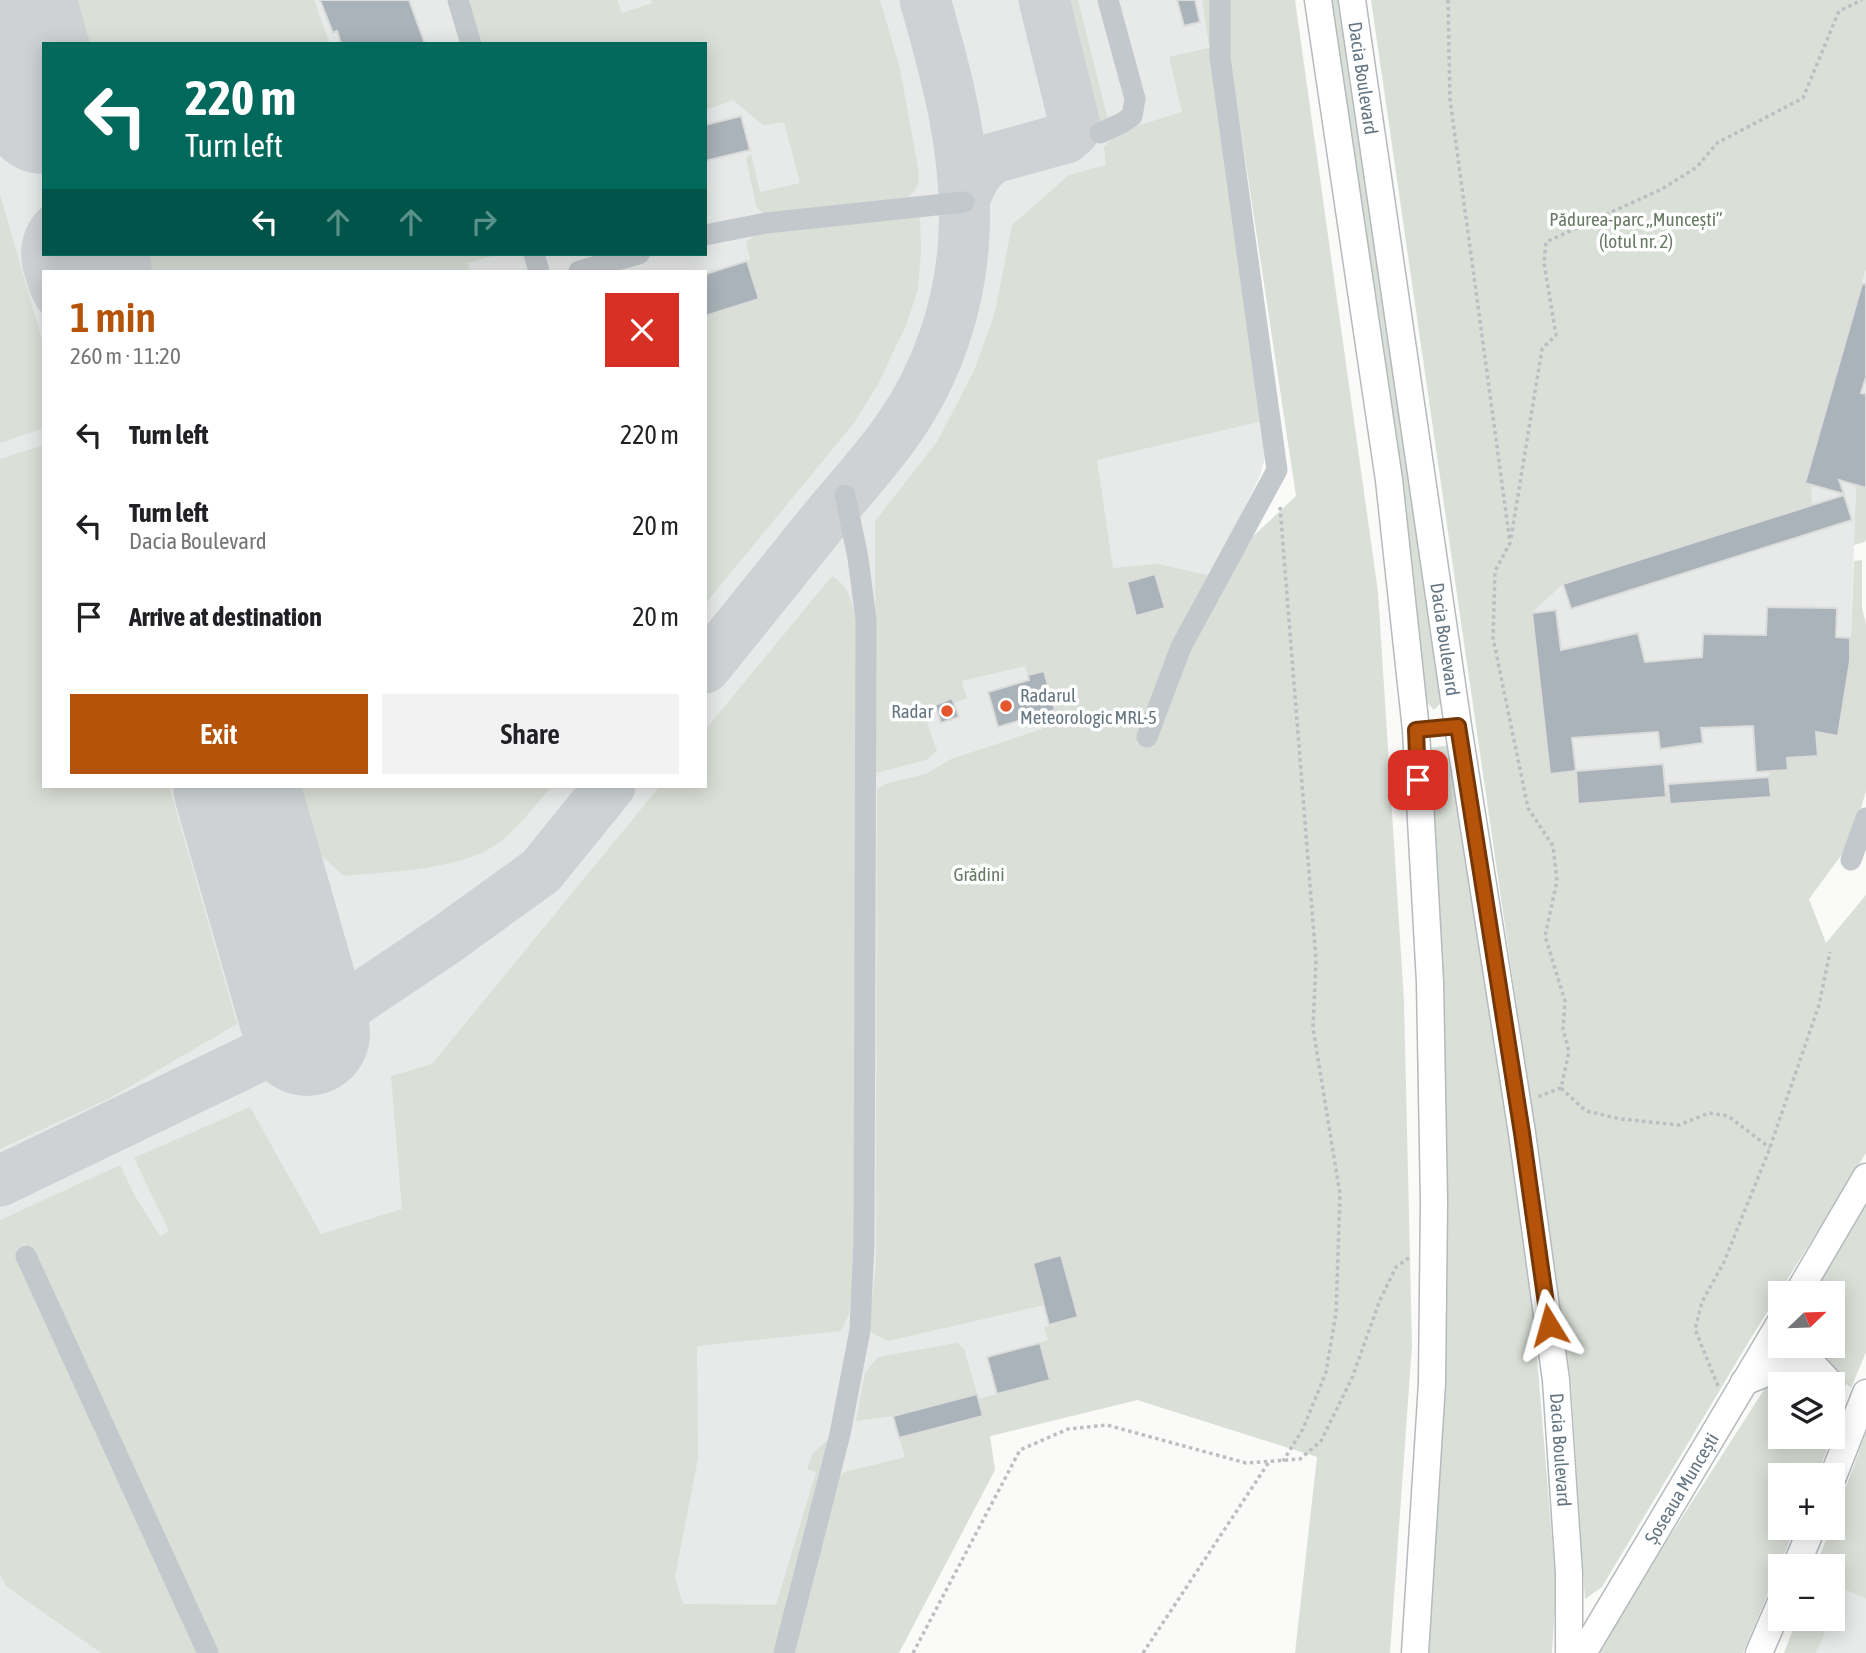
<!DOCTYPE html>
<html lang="en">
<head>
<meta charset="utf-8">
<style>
  :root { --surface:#fff; --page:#f2f2f2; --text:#202124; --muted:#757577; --accent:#b45309 }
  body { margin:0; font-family:"Asap Condensed",sans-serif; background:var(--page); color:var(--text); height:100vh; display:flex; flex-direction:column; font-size:26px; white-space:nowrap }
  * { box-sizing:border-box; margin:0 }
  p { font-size:23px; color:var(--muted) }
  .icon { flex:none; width:38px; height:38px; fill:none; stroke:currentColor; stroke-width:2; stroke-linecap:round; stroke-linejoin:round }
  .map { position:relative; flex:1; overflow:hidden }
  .sheet { position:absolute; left:42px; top:270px; width:665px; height:518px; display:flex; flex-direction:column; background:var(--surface); border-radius:0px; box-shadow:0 4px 18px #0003 }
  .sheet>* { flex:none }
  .guide { position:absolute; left:42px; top:42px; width:665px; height:214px; border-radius:0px; box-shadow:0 4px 18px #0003; background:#00695c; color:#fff; overflow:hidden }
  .needle { width:46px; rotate:67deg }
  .buttons { position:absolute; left:1768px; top:1281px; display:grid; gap:14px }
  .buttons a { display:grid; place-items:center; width:77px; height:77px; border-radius:0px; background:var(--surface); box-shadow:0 4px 18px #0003; font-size:35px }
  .pin { position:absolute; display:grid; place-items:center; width:60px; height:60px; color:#fff; margin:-30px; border-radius:14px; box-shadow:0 4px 10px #0006 }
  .me { position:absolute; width:77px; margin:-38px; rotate:352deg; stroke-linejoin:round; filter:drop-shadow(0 0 5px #0008) }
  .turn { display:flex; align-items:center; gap:24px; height:147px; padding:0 28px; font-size:32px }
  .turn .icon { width:91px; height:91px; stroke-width:2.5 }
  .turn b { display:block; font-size:49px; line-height:60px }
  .lanes { display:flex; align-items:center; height:66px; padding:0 28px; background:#0003; justify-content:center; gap:35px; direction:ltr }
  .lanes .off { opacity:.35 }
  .round { display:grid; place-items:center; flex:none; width:74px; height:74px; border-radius:0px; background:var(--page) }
  .headline { display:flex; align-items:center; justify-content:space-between; height:119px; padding:0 28px }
  h1 { font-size:42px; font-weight:600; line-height:52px; color:var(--accent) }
  .primary-button { display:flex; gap:14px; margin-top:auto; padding:14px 28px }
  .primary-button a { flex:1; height:80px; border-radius:0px; background:var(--accent); color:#fff; font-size:28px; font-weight:600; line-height:80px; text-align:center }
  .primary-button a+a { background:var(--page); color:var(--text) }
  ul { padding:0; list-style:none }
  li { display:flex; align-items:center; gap:21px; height:91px; padding:0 28px }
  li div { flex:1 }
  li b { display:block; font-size:26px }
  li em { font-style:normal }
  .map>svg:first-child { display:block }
  .built { fill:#e8e9e9; fill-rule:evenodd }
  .green { fill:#dadfd7; fill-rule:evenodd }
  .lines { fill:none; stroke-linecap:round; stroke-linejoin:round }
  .taxiway { stroke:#ced2d4; stroke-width:51 }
  .runway { stroke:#ced2d4; stroke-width:126 }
  .building { fill:#aab3b9; stroke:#dcdcda; stroke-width:2 }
  .major-casing { stroke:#b5babe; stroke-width:29 }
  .path { stroke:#bbbfc2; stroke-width:3.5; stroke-dasharray:3.5 3.5; stroke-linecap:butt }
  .minor { stroke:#c3c8cc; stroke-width:21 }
  .major { stroke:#fff; stroke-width:26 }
  .route-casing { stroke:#753606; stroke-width:18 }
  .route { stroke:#b45309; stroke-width:12 }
  .poi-dot { fill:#e4572e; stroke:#fff; stroke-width:2.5 }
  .labels { text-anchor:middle; stroke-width:7; stroke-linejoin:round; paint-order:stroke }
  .street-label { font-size:19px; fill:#657683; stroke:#fff }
  .park-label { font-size:19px; fill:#687a64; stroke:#fff }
  .poi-label { font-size:19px; fill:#657683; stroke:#fff; text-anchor:start }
</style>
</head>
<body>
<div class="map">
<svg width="1866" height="1653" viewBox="0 0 1866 1653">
  <rect width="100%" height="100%" fill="#fafaf8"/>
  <!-- built -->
  <g class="built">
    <path d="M0,0H1202L1266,454L1260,476L1211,576L1137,1400L847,1471L794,1653H0ZM44,44H705V254H44ZM44,271H705V786H44Z"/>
    <polygon points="1866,269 1866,488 1856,486 1850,661 1838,736 1769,777 1771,797 1670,804 1668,791 1578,804 1550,774 1532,613 1563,584 1812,505 1805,483"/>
    <polygon points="1844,1589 1866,1599 1866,1653 1816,1653"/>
  </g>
  <!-- green -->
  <g class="green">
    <polygon points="76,0 314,0 330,44 88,44"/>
    <path d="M465,0H617L622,13L652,3L651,0H880L900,69L919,173C919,187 916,192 904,200L766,217L756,206L746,158L751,154L760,192L800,183L784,122L763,125L733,100L705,110V44H484L476,32Z"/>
    <polygon points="1065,0 1078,0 1108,120 1100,122 1095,119"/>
    <path d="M1202,0H1295L1378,592L1404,1001L1412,1345L1390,1653H1295L1317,1457L1137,1400L990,1436L995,1470L899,1653H794L839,1476L847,1471L905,1457L899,1438L983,1416L978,1399L1050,1380L1040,1343L1048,1340L1044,1327L1078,1317L1061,1255L1044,1305L888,1341L869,1331L876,1263L877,789L888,783L926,774L951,759L1042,729L1040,716L1055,710L1043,671L1028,675L1025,666L962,681L967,698L954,703L952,698L935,705L927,723L937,751L926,760L876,773L875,521L937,442L974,371L995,312L1012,225L1069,175L1106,165L1104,147L1117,132L1182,112L1169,57L1209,48ZM1210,49L1231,65L1296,496L1248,541L1186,654L1211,576L1158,564L1113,568L1097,460L1262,421Z"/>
    <polygon points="1328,0 1341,0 1444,700 1434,710 1424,699"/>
    <polygon points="1371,0 1866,0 1866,269 1805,483 1811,485 1812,505 1563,584 1532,613 1550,773 1576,771 1579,804 1669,791 1670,804 1771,797 1769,771 1816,732 1837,735 1850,661 1854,561 1862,560 1862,608 1866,624 1866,791 1851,842 1809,899 1826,943 1866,895 1866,1153 1751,1338 1602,1587 1585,1599 1571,1382"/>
    <polygon points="0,194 44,347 44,428 0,443"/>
    <polygon points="920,215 921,252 918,289 907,323 878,384 854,423 705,604 705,316 750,259 746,241 765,229"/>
    <polygon points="148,254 499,254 468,263 470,271 153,271"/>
    <polygon points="44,445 44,786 169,786 237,1024 110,1098 0,1149 0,459"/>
    <polygon points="1856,485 1866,488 1866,539 1865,542 1854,545"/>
    <path d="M832,576C852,587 854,612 858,633L859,1232L849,1314L841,1331L697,1346L698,1458L675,1577L683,1604L776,1605L816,1472L807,1469L813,1453L830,1438L780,1653H216L25,1243L16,1250L202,1653H101L6,1586L0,1574V1220L120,1165L135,1196L160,1236L169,1231L134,1158L250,1107L321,1234L402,1209L391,1076L432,1064L660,786H705V730Z"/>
    <polygon points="1451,745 1528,1248 1556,1587 1552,1653 1424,1653 1436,1494 1447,1177 1442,947 1430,748"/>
    <path d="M299,786H552C536,804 520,826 501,841C463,871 390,871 344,876L318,853Z"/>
    <polygon points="1866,1201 1866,1352 1851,1388 1829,1369 1770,1361 1780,1346 1832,1346 1832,1293 1811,1293"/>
    <polygon points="957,1343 964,1349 977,1394 893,1416 856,1421 865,1373 878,1357"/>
    <polygon points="1802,1373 1822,1384 1780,1384 1780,1437 1832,1437 1817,1475 1780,1475 1780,1528 1795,1528 1743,1653 1595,1653 1767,1385"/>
    <polygon points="1866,1433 1866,1599 1844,1589 1832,1616 1832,1566 1816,1566"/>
    <polygon points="1797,1619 1831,1619 1816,1653 1784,1653"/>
  </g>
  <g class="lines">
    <!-- taxiway -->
    <g class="taxiway">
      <path d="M964,202C970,184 977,168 994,158L1066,138L1074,131L1075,125L1044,0"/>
      <path d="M705,668C745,618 785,568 825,519C850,489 877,460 899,428C938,372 961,303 964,234C968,154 947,76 925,0"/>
      <polyline points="0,1181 307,1033 447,939 541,871 610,786"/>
    </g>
    <!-- runway -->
    <g class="runway">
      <polyline points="12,0 44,111"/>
      <polyline points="84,254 89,271"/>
      <polyline points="236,786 307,1033"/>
    </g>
  </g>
  <!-- building -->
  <g class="building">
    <polygon points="320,0 409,0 425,44 341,44 337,31 333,33"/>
    <polygon points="1177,0 1195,0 1200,22 1184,26"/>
    <polygon points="741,116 750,150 705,161 705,125"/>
    <polygon points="747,261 759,299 705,316 705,274"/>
    <polygon points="1862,284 1866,284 1866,377 1861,393 1866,394 1866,488 1839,480 1844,494 1805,483"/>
    <polygon points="1844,495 1852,520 1571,609 1563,584"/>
    <polygon points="1155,574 1165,608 1136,616 1127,582"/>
    <polygon points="1767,607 1837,608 1836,637 1850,638 1850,661 1838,736 1816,732 1818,756 1787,758 1788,770 1756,772 1753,726 1701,728 1703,743 1660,749 1658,732 1572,738 1576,771 1550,774 1532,613 1556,610 1561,650 1638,633 1645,662 1702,657 1703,634 1766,635"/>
    <polygon points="1044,671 1055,710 998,727 988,692 1029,680 1028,675"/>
    <polygon points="952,698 959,717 941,723 935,705"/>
    <polygon points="1663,764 1666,797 1578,804 1576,771"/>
    <polygon points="1769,777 1771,797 1670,804 1668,784"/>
    <polygon points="1061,1255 1078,1317 1049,1325 1033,1263"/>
    <polygon points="1040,1343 1050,1380 997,1394 987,1357"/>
    <polygon points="977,1394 983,1416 899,1438 893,1416"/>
  </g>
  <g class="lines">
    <!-- major casing -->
    <g class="major-casing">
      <g id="major">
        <polyline points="1318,0 1389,480 1416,730 1430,982 1434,1201 1432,1383 1415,1653"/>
        <path id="s1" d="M1352,0L1458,726L1522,1133L1556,1380L1569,1573V1653"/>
        <polyline points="1798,1293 1866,1177"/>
        <polyline points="1744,1382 1783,1366 1817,1369 1831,1384"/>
        <polyline points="1832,1479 1866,1393"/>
        <polyline points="1796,1566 1812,1528"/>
        <path id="s2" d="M1583,1653L1780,1323"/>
        <polyline points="1759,1653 1780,1604"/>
      </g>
    </g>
    <!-- path -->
    <g class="path">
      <polyline points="1448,0 1450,99 1510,543 1495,571 1493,638 1528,808 1553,846 1557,881 1545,936 1565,1001 1563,1029 1569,1052 1561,1088 1537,1097"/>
      <polyline points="1280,507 1316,960 1313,1028 1340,1194 1336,1313 1326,1372 1303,1429 1283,1461"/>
      <polyline points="1511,538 1542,349 1556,335 1544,263 1546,242 1662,189 1697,167 1717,143 1803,98 1839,11 1862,0"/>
      <polyline points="1561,1088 1586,1111 1621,1119 1679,1125 1709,1113 1728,1116 1770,1148"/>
      <polyline points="1718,1386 1695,1329 1702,1302 1724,1262 1768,1153 1819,1005 1830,952"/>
      <polyline points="913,1653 1020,1450 1068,1429 1107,1425 1246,1463 1300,1459 1321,1441 1352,1378 1380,1300 1396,1267 1410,1257"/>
      <polyline points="1143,1653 1269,1462"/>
    </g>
    <!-- minor -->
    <g class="minor">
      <polyline points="458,0 471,44"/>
      <polyline points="1100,133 1122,123 1132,116 1135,99 1108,0"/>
      <polyline points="705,235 766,223 964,202"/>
      <polyline points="534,254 539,271"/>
      <polyline points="579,271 639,254"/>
      <polyline points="1147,737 1181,647 1277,470 1220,57 1220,0"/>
      <polyline points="1851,860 1866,818"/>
      <polyline points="26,1256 208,1653"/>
      <polyline points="784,1653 840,1434 860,1330 864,1242 866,620 858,558 845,495"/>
    </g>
    <!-- major -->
    <use href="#major" class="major"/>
  </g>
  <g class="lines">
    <!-- route casing -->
    <g class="route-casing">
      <polyline id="route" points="1418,780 1416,730 1458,726 1522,1133 1549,1325"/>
    </g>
    <!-- route -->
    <use href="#route" class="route"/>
  </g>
  <!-- markers -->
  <g class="poi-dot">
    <circle cx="1006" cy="706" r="7"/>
    <circle cx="947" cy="711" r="7"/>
  </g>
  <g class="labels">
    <!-- street labels -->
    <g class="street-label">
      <text dy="7" stroke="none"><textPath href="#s1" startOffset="79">Dacia Boulevard</textPath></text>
      <text dy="7" stroke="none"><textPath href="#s1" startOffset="646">Dacia Boulevard</textPath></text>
      <text dy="7" stroke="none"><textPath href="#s1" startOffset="1465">Dacia Boulevard</textPath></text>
      <text dy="7" stroke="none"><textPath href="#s2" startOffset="192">Șoseaua Muncești</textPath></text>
    </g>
    <!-- park labels -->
    <g class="park-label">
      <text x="1636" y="226">Pădurea-parc „Muncești”<tspan x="1636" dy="22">(lotul nr. 2)</tspan></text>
      <text x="979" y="881">Grădini</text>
    </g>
    <!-- poi labels -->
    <g class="poi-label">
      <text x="1020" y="702">Radarul<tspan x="1020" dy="22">Meteorologic MRL-5</tspan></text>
      <text x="933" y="718" text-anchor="end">Radar</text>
    </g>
  </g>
</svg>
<div class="buttons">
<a><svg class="needle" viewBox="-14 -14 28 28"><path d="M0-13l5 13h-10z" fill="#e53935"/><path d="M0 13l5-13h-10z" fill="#757577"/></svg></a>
<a><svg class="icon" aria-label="layers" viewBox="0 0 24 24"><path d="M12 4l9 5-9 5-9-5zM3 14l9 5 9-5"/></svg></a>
<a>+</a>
<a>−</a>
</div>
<div class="pin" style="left:1418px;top:780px;background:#d93025"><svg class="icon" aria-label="arrive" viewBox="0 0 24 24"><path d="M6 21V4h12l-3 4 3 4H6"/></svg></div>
<svg class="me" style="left:1549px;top:1325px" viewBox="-20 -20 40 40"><path d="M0-17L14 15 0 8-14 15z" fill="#b45309" stroke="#fff" stroke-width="4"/></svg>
<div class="guide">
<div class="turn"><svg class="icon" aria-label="left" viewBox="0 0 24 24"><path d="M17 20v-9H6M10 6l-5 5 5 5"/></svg><div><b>220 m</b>Turn left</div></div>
<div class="lanes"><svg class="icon" aria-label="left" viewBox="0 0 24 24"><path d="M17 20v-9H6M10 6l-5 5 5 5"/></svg><svg class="icon off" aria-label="ahead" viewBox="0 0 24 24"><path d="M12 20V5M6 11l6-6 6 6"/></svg><svg class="icon off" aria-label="ahead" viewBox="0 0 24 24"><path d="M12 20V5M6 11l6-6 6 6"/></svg><svg class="icon off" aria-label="right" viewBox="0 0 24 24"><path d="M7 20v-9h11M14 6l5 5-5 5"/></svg></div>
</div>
<section class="sheet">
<div class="headline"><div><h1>1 min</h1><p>260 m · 11:20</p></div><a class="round" style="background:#d93025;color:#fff"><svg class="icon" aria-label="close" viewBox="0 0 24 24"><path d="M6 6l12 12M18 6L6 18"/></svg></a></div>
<ul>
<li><svg class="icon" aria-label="left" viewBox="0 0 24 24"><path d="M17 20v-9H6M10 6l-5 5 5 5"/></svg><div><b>Turn left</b></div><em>220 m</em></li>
<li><svg class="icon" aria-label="left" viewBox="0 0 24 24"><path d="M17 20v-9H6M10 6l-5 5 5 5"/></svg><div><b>Turn left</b><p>Dacia Boulevard</p></div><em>20 m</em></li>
<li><svg class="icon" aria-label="arrive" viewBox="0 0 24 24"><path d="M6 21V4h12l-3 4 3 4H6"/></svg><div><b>Arrive at destination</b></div><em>20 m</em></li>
</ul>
<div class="primary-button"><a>Exit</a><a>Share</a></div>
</section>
</div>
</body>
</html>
